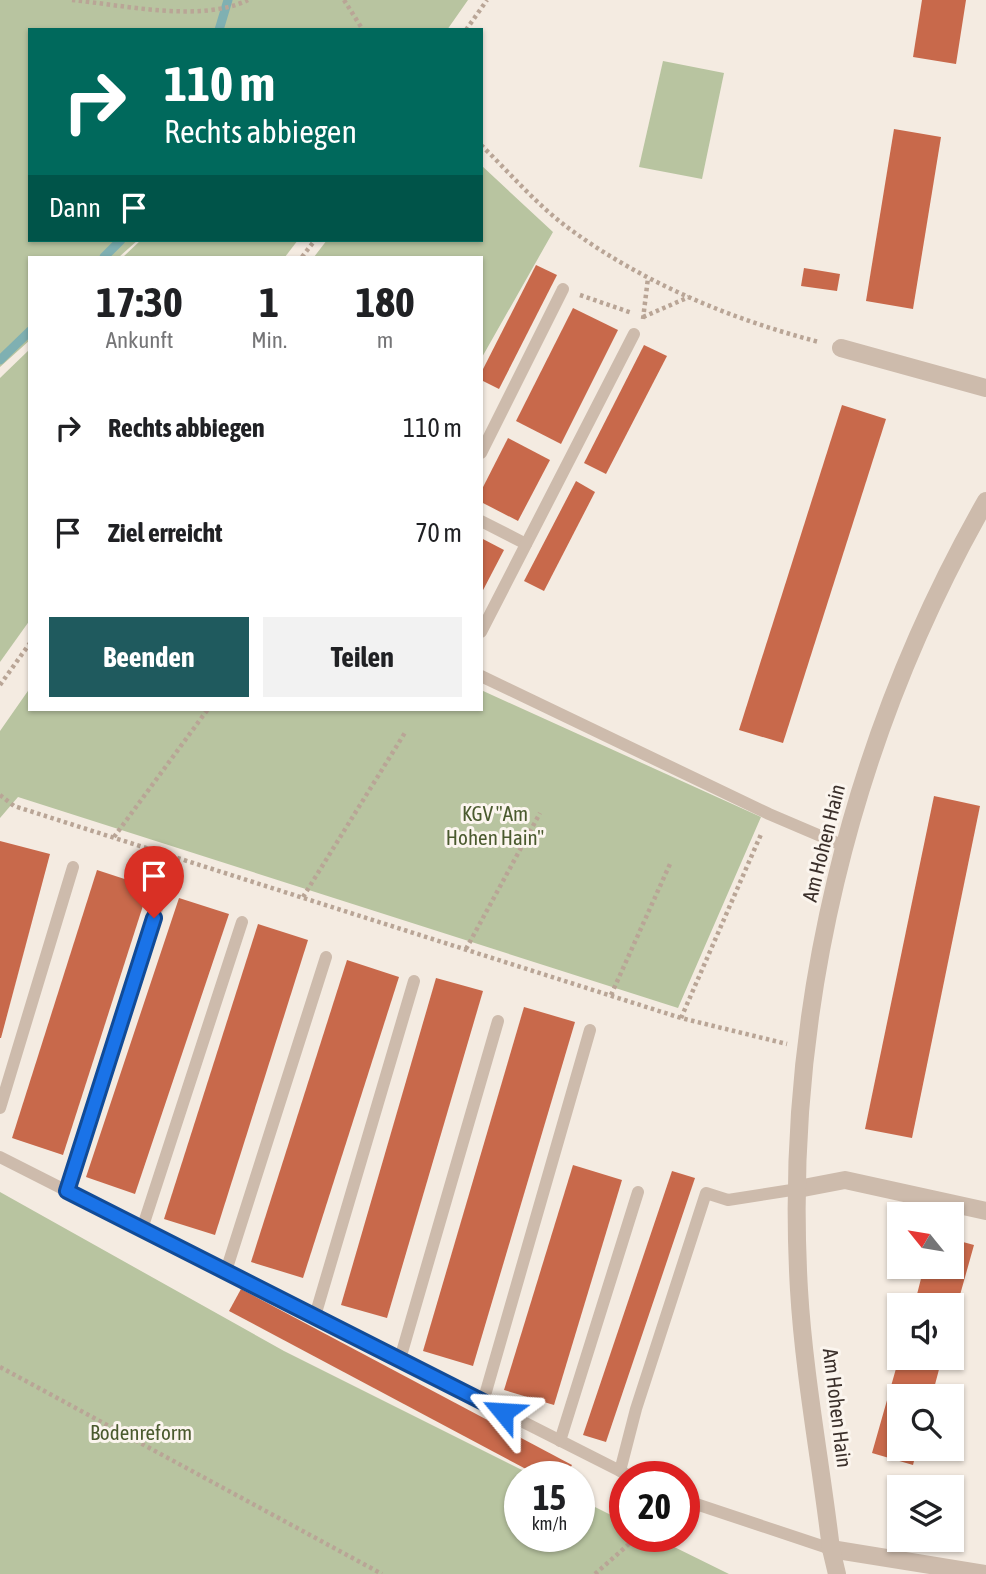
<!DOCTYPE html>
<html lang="de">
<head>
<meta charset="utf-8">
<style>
  :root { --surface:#fff; --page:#f2f2f2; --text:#202124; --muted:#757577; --accent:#1f5a5e }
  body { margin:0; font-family:"Asap Condensed",sans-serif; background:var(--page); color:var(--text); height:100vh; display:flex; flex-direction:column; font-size:26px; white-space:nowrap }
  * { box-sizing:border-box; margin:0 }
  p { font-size:23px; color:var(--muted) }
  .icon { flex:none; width:38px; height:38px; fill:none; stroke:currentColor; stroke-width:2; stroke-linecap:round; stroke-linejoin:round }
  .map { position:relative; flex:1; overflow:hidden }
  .sheet { position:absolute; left:28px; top:256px; width:455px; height:455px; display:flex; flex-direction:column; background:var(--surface); border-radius:0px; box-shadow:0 2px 5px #0004 }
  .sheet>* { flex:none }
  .banner { position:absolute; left:28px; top:28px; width:455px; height:214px; border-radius:0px; box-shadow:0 2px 5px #0004; background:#00695c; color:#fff; overflow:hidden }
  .needle { width:46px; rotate:300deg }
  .buttons { position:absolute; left:887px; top:1202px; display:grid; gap:14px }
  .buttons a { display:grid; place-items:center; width:77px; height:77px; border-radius:0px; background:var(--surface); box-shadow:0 2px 5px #0004; font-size:35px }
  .speed { position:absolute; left:504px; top:1461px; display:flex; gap:14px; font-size:35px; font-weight:700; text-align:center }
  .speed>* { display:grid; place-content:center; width:91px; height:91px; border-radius:50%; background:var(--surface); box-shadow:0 2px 5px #0004; line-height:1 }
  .speed small { font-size:18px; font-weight:400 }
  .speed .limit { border:10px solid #d22; background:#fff; color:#111 }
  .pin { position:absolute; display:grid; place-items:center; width:60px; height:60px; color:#fff; margin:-72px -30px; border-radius:50% 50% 50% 0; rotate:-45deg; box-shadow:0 0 7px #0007 }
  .pin .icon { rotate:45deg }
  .me { position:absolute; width:77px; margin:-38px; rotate:297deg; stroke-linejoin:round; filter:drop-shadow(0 0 5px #0008) }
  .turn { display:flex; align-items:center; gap:24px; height:147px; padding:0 21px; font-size:32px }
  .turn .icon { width:91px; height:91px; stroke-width:2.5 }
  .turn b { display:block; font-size:49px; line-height:60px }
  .then { display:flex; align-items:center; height:66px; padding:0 21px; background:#0003; gap:14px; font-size:26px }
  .eta { display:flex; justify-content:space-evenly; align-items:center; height:119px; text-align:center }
  .eta b { font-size:42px; font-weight:700; line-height:49px }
  .primary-button { display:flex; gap:14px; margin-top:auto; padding:14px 21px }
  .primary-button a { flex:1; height:80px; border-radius:0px; background:var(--accent); color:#fff; font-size:28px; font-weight:700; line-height:80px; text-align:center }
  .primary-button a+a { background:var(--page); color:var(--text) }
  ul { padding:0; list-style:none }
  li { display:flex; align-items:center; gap:21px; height:105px; padding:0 21px }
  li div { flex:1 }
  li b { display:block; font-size:26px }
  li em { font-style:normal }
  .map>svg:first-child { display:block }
  .green { fill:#b8c4a0 }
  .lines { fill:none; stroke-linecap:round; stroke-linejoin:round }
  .stream { stroke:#7fb0b2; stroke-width:9 }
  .building { fill:#c8694b }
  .path { stroke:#b9a596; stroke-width:4.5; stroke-dasharray:3.5 3.5; stroke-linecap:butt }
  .service { stroke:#cdbbac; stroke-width:12 }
  .minor { stroke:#cdbbac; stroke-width:18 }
  .route-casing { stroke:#114b97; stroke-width:18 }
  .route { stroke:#1a73e8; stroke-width:12 }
  .labels { text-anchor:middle; stroke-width:6; stroke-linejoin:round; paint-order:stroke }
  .park-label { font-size:21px; fill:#4a5a2e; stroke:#fbf5ee }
  .street-label { font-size:21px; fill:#3b302b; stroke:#fbf5ee }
</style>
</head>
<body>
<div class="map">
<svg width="986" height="1574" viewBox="0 0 986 1574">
  <rect width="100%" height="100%" fill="#f4ebe1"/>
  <!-- green -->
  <g class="green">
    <polygon points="0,0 468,0 447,30 30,30 30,240 138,240 119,257 30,257 30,340 0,367"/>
    <polygon points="663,61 724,73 702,179 639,167"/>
    <polygon points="481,165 553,232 481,359 481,257 314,257 327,240 481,240"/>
    <polygon points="141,240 298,240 285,257 123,257"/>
    <polygon points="30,349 30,620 0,662 0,378"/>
    <polygon points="30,688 30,709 481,709 481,690 761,817 678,1008 18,797 0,818 0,731"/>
    <polygon points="0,1192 284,1351 536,1477 520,1477 520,1536 579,1536 579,1499 625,1522 625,1536 654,1537 729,1574 0,1574"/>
  </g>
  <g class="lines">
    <!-- stream -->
    <g class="stream">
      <polyline points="219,30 228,0"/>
      <polyline points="104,257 121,240"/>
      <polyline points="0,360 30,331"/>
    </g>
  </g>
  <!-- building -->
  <g class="building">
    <polygon points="922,0 966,0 956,64 913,57"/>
    <polygon points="894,129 941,137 913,309 866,301"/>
    <polygon points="536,265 557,275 499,389 481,380 481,373"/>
    <polygon points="804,268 840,274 837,291 801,286"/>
    <polygon points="573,308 618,330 561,444 516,421"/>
    <polygon points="644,345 667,356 606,474 584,463"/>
    <polygon points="842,405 886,419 783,743 739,730"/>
    <polygon points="508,438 550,460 518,521 481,502 481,491"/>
    <polygon points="576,481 595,492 544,591 524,581"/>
    <polygon points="481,538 504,550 481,594"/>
    <polygon points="934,796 980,806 912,1138 865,1129"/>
    <polygon points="0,841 50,854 1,1038 0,1038"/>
    <polygon points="97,870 149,887 63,1155 12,1138"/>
    <polygon points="179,898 229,914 135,1194 86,1177"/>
    <polygon points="258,924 308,940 215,1235 164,1219"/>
    <polygon points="347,960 399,977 303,1278 251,1262"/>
    <polygon points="436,978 483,991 387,1318 341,1305"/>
    <polygon points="524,1007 575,1022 473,1366 423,1351"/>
    <polygon points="573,1165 622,1180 554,1405 504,1390"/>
    <polygon points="672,1171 695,1178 606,1442 583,1435"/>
    <polygon points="952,1239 974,1245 953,1320 952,1306 914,1306 924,1267 952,1267"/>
    <polygon points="241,1289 572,1465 565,1477 541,1477 229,1311"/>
    <polygon points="899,1358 942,1358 932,1396 900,1396 900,1449 917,1449 913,1465 872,1453"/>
  </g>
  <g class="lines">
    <!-- path -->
    <g class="path">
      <path d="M72,0C124,5 201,23 248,0"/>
      <polyline points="344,0 363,30"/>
      <polyline points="466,30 487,0"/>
      <path d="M481,145C509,172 536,204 567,227C641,282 730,319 819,342"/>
      <polyline points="302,257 315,240"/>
      <polyline points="580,295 632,313"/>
      <polyline points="643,317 689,297"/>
      <polyline points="643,319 648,278"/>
      <polyline points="0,685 30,643"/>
      <polyline points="0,795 14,806 681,1018 787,1044"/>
      <polyline points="114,837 208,709"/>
      <polyline points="303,897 406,731"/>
      <polyline points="466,949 540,813"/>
      <polyline points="611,995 670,864"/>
      <polyline points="681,1018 762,832"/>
      <polyline points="0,1367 382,1574"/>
      <polyline points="595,1574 638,1536"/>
    </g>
    <!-- service -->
    <g class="service">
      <polyline points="481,453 563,289"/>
      <polyline points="481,521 526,544"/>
      <polyline points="481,632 634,334"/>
      <polyline points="481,676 769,814 844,846"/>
      <polyline points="0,1108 73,867"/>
      <polyline points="0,1157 632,1477"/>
      <polyline points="67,1191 162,893"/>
      <polyline points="142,1229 242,922"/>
      <polyline points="226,1271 326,957"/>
      <polyline points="315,1316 414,981"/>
      <polyline points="400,1359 498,1021"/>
      <polyline points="483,1402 590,1030"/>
      <polyline points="560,1441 638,1192"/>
      <polyline points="620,1471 636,1409 706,1193 728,1200 798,1189"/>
      <polyline points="684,1500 831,1549"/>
    </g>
    <!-- minor -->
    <g class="minor">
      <polyline points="841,348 986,388"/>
      <polyline points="798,1189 845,1180 986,1211"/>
      <polyline points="831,1549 986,1574"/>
      <path d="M837,1574L831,1549C821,1464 804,1375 799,1290C783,1016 850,739 986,501"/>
    </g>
  </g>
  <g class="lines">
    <!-- route casing -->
    <g class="route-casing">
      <polyline id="route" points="154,918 67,1191 503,1412"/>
    </g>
    <!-- route -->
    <use href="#route" class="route"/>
  </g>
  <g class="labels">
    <!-- park labels -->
    <g class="park-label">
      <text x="495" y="821">KGV "Am<tspan x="495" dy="24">Hohen Hain"</tspan></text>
      <text x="141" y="1440">Bodenreform</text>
    </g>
    <!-- street labels -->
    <g class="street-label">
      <text transform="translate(824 843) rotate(-76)" y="7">Am Hohen Hain</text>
      <text transform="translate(837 1408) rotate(83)" y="7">Am Hohen Hain</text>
    </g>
  </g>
</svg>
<div class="buttons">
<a><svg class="needle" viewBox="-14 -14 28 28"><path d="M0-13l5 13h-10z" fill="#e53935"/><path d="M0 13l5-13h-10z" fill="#757577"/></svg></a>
<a><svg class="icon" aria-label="sound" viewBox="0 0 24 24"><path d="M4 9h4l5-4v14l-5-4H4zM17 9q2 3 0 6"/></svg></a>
<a><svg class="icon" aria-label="search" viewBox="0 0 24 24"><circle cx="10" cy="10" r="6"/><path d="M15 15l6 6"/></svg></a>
<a><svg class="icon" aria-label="layers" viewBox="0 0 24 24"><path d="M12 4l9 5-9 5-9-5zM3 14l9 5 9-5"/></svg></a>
</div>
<div class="speed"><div>15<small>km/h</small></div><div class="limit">20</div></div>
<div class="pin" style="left:154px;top:918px;background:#d93025"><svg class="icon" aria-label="arrive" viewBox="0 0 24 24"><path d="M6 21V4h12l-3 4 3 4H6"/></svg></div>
<svg class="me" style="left:503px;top:1412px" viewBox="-20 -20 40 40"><path d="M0-17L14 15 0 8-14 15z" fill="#1a73e8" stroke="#fff" stroke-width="4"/></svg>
<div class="banner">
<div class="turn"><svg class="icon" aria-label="right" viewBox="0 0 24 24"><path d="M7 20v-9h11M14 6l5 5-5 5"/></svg><div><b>110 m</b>Rechts abbiegen</div></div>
<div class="then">Dann<svg class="icon" aria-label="arrive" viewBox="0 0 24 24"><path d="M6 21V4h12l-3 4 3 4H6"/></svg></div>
</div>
<section class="sheet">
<div class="eta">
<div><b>17:30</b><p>Ankunft</p></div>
<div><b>1</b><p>Min.</p></div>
<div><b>180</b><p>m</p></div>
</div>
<ul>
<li><svg class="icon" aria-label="right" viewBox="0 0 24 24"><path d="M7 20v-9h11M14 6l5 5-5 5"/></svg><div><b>Rechts abbiegen</b></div><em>110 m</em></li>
<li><svg class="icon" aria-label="arrive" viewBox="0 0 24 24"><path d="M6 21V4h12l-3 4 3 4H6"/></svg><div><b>Ziel erreicht</b></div><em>70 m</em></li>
</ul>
<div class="primary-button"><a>Beenden</a><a>Teilen</a></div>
</section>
</div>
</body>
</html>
